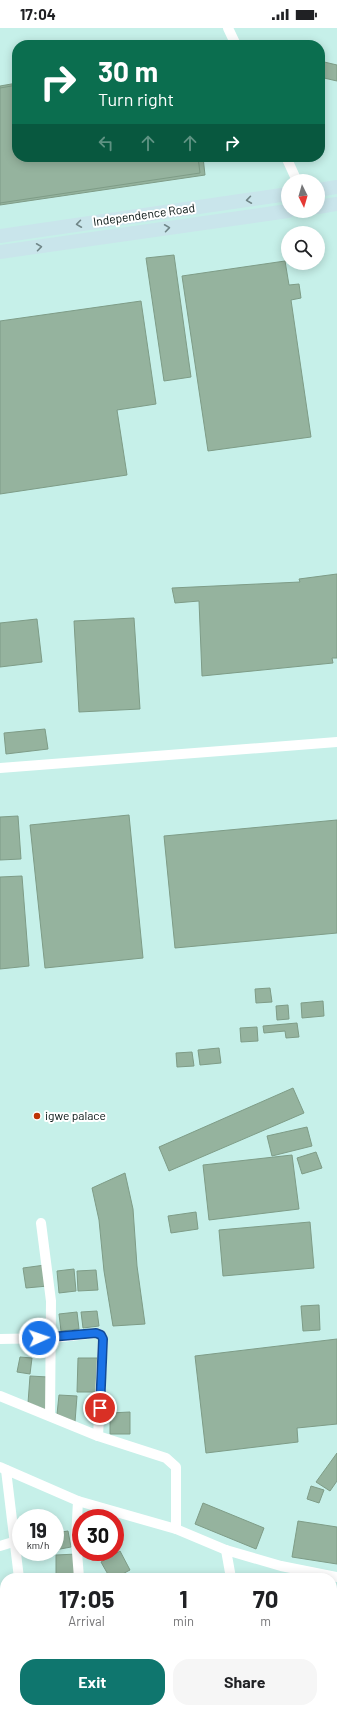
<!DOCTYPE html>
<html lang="en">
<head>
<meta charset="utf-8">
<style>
  :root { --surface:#fff; --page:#f6f6f6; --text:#202124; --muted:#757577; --accent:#0f766e }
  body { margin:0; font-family:Barlow,sans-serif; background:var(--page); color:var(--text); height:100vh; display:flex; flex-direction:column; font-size:15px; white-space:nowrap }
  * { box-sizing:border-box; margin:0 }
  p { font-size:13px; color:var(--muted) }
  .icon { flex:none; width:22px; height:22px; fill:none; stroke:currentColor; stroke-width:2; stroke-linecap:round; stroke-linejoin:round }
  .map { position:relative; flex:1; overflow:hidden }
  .panel { position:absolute; left:0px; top:1545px; width:337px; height:140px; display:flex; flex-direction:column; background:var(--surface); border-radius:16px 16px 0 0; box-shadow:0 2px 10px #0003 }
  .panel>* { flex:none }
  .hud { position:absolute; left:12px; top:12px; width:313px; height:122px; border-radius:16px; box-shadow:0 2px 10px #0003; background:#0b6e4f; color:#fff; overflow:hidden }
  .needle { width:26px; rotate:175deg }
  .fabs { position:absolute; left:281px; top:146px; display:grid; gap:8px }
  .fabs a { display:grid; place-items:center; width:44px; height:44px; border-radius:50%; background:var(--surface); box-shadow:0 2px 10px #0003; font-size:20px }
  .speed { position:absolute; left:12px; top:1481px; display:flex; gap:8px; font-size:20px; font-weight:700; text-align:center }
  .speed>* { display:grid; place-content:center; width:52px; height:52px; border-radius:50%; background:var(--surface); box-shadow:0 2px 10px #0003; line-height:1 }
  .speed small { font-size:10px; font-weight:400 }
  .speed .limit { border:6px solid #d22; background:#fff; color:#111 }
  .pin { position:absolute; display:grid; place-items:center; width:34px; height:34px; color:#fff; margin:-17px; border:2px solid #fff; border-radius:50%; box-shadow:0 1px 4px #0007 }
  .me { position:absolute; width:44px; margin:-22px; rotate:87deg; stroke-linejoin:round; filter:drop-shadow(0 0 3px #0008) }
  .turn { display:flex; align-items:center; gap:14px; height:84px; padding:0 20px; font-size:18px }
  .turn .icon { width:52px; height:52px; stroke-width:2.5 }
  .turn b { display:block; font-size:28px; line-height:34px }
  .lanes { display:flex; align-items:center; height:38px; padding:0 20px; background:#0003; justify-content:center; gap:20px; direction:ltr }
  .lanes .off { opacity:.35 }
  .eta { display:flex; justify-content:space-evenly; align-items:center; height:68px; text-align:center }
  .eta b { font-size:24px; font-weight:700; line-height:28px }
  .action { display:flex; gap:8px; margin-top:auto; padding:8px 20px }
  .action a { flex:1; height:46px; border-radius:16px; background:var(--accent); color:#fff; font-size:16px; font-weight:700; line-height:46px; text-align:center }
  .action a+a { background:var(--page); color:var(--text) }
  .status { display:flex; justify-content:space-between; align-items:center; height:28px; padding:0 20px; background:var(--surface); direction:ltr }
  .status svg { height:11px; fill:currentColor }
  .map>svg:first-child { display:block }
  .building { fill:#95b39e; stroke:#7e9c87 }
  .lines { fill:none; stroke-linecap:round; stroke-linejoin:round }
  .street { stroke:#fff; stroke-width:10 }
  .secondary { stroke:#c9e5eb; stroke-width:14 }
  .oneway { stroke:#708688 }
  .route-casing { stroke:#114b97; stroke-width:10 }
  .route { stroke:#1a73e8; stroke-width:7 }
  .poi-dot { fill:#bd3406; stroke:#fff; stroke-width:1.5 }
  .labels { text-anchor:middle; stroke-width:4; stroke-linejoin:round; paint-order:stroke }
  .street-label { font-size:12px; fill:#03110f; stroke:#fff }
  .poi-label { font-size:12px; fill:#03110f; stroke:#fff; text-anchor:start }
</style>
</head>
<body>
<div class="status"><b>17:04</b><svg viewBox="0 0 49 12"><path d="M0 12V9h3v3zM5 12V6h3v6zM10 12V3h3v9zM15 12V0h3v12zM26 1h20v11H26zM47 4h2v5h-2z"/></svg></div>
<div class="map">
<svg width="337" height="1685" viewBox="0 0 337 1685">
  <rect width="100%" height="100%" fill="#c6f0e9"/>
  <!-- building -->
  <g class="building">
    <polygon points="320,27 322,27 320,33 337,37 337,53 324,50 323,56 320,56"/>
    <polygon points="17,55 17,129 203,129 205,147 0,177 0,58"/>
    <polygon points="17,57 17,129 198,129 200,145 0,175 0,60"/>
    <polygon points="174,227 191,349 164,353 146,230"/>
    <polygon points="285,233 289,257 299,256 301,270 291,272 311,409 208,423 182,248"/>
    <polygon points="141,273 156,376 117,382 127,447 0,466 0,293"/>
    <polygon points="337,546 337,630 332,630 333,635 202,648 199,573 175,575 172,560 300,554 299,551"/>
    <polygon points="134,590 140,681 79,684 74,593"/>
    <polygon points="37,591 42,634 0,639 0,595"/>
    <polygon points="45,701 48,721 6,726 4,705"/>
    <polygon points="129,787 143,930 45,940 30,797"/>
    <polygon points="18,788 21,831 0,832 0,789"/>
    <polygon points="337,792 337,905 175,920 164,808"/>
    <polygon points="22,848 29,938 0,941 0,849"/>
    <polygon points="270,960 272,974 256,975 255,961"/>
    <polygon points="323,973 324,988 302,990 301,975"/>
    <polygon points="288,977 289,991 277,992 276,978"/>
    <polygon points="297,995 299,1009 286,1010 285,1003 264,1005 263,998"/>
    <polygon points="257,999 258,1013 241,1014 240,1000"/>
    <polygon points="219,1020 221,1035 200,1037 198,1022"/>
    <polygon points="192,1024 194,1038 177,1039 176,1025"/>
    <polygon points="293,1060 304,1085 169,1143 159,1119"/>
    <polygon points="307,1099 312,1118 272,1128 267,1108"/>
    <polygon points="316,1124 322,1140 302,1146 297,1130"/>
    <polygon points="292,1127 299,1181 209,1192 203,1137"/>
    <polygon points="125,1145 133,1181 137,1238 145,1296 113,1298 104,1243 99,1192 92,1160"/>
    <polygon points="196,1184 198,1201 171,1205 168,1188"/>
    <polygon points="310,1194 314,1240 223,1248 219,1202"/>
    <polygon points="45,1237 48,1258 26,1260 23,1240"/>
    <polygon points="74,1241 76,1263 59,1265 57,1243"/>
    <polygon points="96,1242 98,1262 78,1263 77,1243"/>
    <polygon points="319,1277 320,1302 303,1303 301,1278"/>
    <polygon points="97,1283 99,1298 83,1300 81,1284"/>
    <polygon points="77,1284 79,1301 61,1303 59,1286"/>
    <polygon points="337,1311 337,1396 297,1400 298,1414 206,1425 195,1328"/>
    <polygon points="20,1329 32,1330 30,1346 17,1344"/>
    <polygon points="78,1330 99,1330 99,1364 77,1364"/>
    <polygon points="30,1348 48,1349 47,1382 28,1375"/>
    <polygon points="59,1367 77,1368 75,1394 57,1386"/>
    <polygon points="130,1384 130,1406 110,1406 110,1385"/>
    <polygon points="337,1425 337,1453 330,1463 316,1454"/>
    <polygon points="311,1458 324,1462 319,1475 307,1471"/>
    <polygon points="203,1475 264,1500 256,1521 195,1496"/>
    <polygon points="298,1493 337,1499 337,1536 292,1529"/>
    <polygon points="68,1503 71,1519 55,1522 55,1505"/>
    <polygon points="120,1523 130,1542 115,1550 110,1550 101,1534"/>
    <polygon points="77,1526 78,1550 56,1550 56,1527"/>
  </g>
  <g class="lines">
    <!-- street -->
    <g class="street">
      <polyline points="228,0 236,17"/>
      <polyline points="286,129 297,153"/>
      <polyline points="0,740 337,714"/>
      <polyline points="41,1195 51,1273 50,1388"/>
      <polyline points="0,1311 52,1310 97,1305 101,1307 103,1311 98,1408"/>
      <polyline points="0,1368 98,1408 166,1430 176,1439 176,1501"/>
      <polyline points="0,1439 78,1473 176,1501 226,1522 281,1538 337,1549"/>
      <polyline points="6,1442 19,1550"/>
      <polyline points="78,1473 76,1511 79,1550"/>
      <polyline points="0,1518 13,1514"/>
      <polyline points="226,1522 231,1550"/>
      <polyline points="332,1598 337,1595"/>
      <polyline points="40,1680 41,1685"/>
      <polyline points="109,1680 110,1685"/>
      <polyline points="324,1680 325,1685"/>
      <polyline points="210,1685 216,1680"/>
    </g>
    <!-- secondary -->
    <g class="secondary">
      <polyline points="318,162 337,159"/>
      <polyline points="318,179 337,176"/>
      <polyline points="0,208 288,166"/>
      <polyline points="0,224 288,183"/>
    </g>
  </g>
  <!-- one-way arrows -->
  <defs><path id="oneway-chevron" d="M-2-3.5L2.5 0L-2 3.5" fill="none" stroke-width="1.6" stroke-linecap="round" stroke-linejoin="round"/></defs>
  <g class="oneway">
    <use href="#oneway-chevron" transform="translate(249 172) rotate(172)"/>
    <use href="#oneway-chevron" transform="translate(79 196) rotate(172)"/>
    <use href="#oneway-chevron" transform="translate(167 200) rotate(-8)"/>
    <use href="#oneway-chevron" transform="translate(39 219) rotate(-8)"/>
  </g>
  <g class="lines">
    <!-- route casing -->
    <g class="route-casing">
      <polyline id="route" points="39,1310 96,1305 101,1307 103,1311 100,1380"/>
    </g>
    <!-- route -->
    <use href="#route" class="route"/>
  </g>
  <!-- markers -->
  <circle class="poi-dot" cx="37" cy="1088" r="4"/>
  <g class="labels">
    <!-- street labels -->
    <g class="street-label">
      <text transform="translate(144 187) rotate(-8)" y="4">Independence Road</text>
    </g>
    <!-- poi labels -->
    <g class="poi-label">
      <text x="45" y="1092">igwe palace</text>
    </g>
  </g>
</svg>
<div class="fabs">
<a><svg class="needle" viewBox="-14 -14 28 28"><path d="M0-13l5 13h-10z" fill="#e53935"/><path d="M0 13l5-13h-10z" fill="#757577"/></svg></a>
<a><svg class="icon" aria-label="search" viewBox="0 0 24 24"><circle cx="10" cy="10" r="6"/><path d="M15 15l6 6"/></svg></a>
</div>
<div class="speed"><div>19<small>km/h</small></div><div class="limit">30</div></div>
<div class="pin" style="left:100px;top:1380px;background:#d93025"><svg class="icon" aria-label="arrive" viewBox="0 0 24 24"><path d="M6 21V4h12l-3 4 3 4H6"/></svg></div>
<svg class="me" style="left:39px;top:1310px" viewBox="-20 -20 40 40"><circle r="17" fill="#1a73e8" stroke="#fff" stroke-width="3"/><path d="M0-11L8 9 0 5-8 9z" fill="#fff"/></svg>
<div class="hud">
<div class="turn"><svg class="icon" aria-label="right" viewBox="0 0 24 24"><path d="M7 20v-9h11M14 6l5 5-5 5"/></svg><div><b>30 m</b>Turn right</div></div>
<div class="lanes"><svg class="icon off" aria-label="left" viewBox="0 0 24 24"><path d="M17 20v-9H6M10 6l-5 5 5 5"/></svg><svg class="icon off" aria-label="ahead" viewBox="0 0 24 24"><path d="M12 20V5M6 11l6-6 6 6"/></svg><svg class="icon off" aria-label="ahead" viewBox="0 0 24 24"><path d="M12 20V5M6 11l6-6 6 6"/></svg><svg class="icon" aria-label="right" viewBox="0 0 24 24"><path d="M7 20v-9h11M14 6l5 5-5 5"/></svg></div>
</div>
<section class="panel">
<div class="eta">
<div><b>17:05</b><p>Arrival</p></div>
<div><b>1</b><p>min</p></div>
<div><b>70</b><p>m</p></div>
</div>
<div class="action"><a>Exit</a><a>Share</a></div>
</section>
</div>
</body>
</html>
